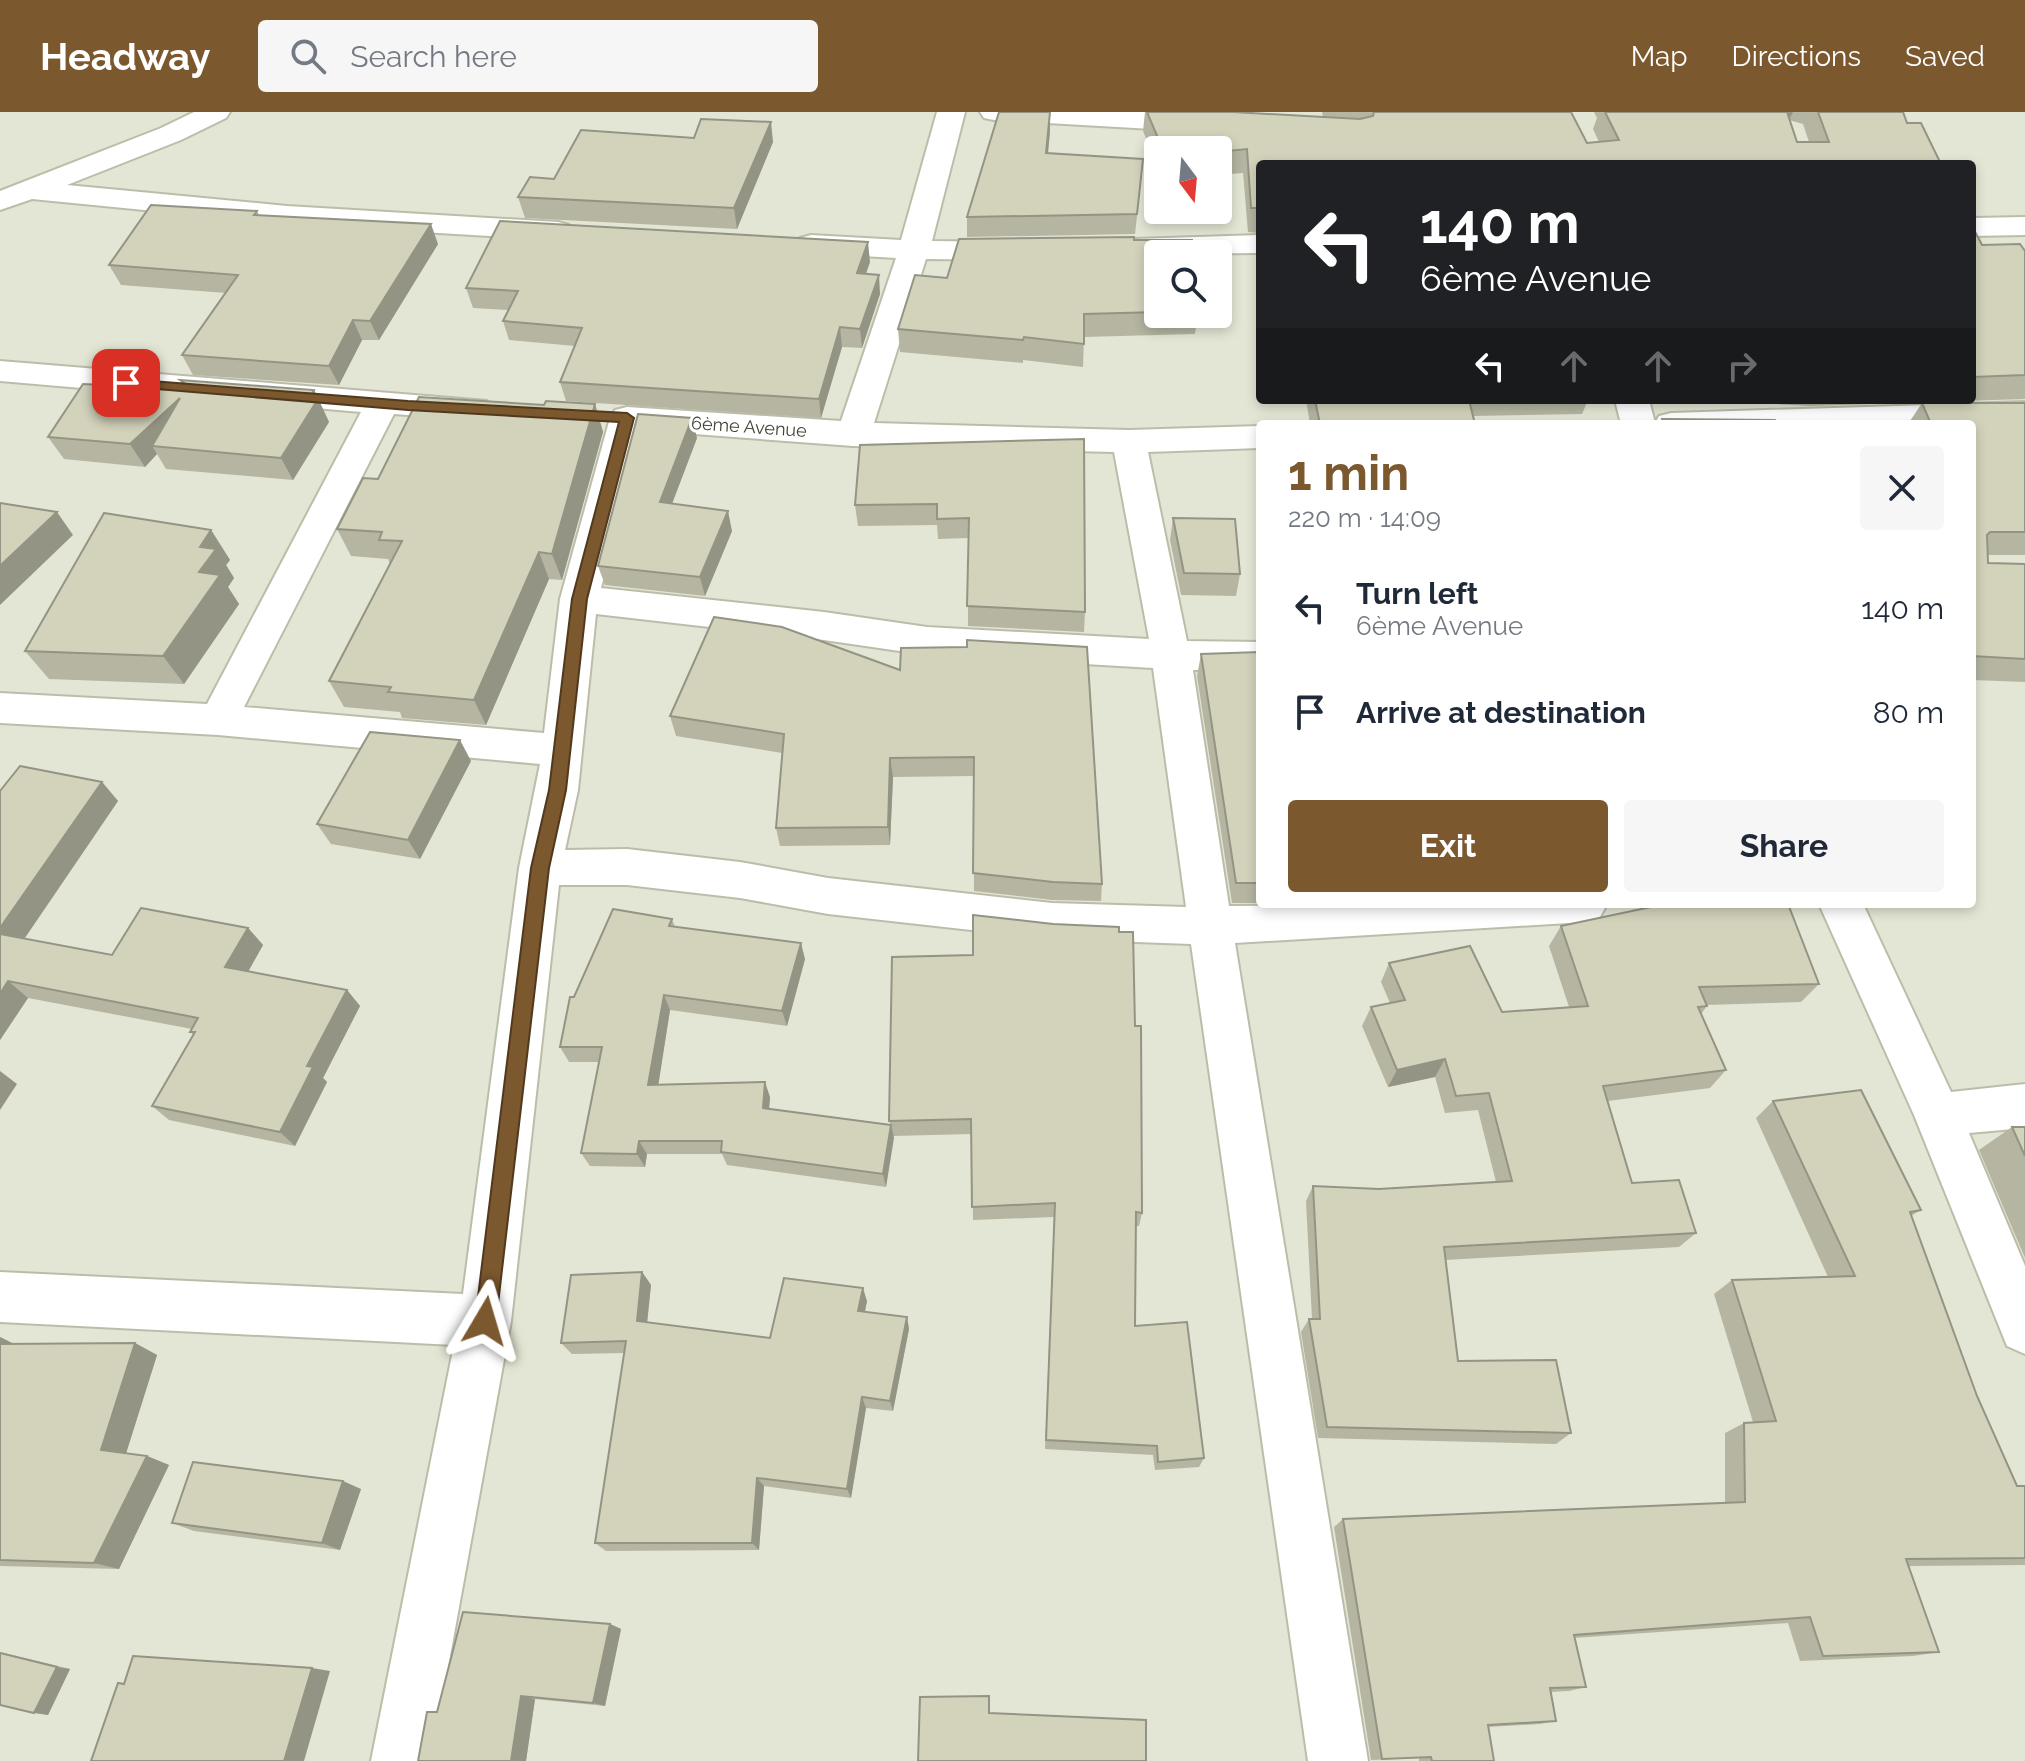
<!DOCTYPE html>
<html lang="en">
<head>
<meta charset="utf-8">
<style>
  :root { --surface:#fff; --page:#f6f6f7; --text:#1f2937; --muted:#747a83; --accent:#7c582e }
  body { margin:0; font-family:Raleway,sans-serif; background:var(--page); color:var(--text); height:100vh; display:flex; flex-direction:column; font-size:30px; white-space:nowrap }
  * { box-sizing:border-box; margin:0 }
  p { font-size:26px; color:var(--muted) }
  .icon { flex:none; width:44px; height:44px; fill:none; stroke:currentColor; stroke-width:2; stroke-linecap:round; stroke-linejoin:round }
  .map { position:relative; flex:1; overflow:hidden }
  .panel { position:absolute; left:1256px; top:308px; width:720px; height:488px; display:flex; flex-direction:column; background:var(--surface); border-radius:8px; box-shadow:0 4px 12px #0003 }
  .panel>* { flex:none }
  .guide { position:absolute; left:1256px; top:48px; width:720px; height:244px; border-radius:8px; box-shadow:0 4px 12px #0003; background:#202124; color:#fff; overflow:hidden }
  .needle { width:52px; rotate:164deg }
  .controls { position:absolute; left:1144px; top:24px; display:grid; gap:16px }
  .controls a { display:grid; place-items:center; width:88px; height:88px; border-radius:8px; background:var(--surface); box-shadow:0 4px 12px #0003; font-size:40px }
  .pin { position:absolute; display:grid; place-items:center; width:68px; height:68px; color:#fff; margin:-34px; border-radius:16px; box-shadow:0 4px 12px #0006 }
  .me { position:absolute; width:88px; margin:-44px; rotate:7deg; stroke-linejoin:round; filter:drop-shadow(0 0 6px #0008) }
  .turn { display:flex; align-items:center; gap:28px; height:168px; padding:0 32px; font-size:36px }
  .turn .icon { width:104px; height:104px; stroke-width:2.5 }
  .turn b { display:block; font-size:56px; line-height:68px }
  .lanes { display:flex; align-items:center; height:76px; padding:0 32px; background:#0003; justify-content:center; gap:40px; direction:ltr }
  .lanes .off { opacity:.35 }
  .round { display:grid; place-items:center; flex:none; width:84px; height:84px; border-radius:8px; background:var(--page) }
  .head { display:flex; align-items:center; justify-content:space-between; height:136px; padding:0 32px }
  h1 { font-size:48px; font-weight:700; line-height:60px; color:var(--accent) }
  .button { display:flex; gap:16px; margin-top:auto; padding:16px 32px }
  .button a { flex:1; height:92px; border-radius:8px; background:var(--accent); color:#fff; font-size:32px; font-weight:700; line-height:92px; text-align:center }
  .button a+a { background:var(--page); color:var(--text) }
  ul { padding:0; list-style:none }
  li { display:flex; align-items:center; gap:24px; height:104px; padding:0 32px }
  li div { flex:1 }
  li b { display:block; font-size:30px }
  li em { font-style:normal }
  header { display:flex; align-items:center; gap:48px; box-sizing:border-box; height:112px; padding:0 40px; background:var(--accent); color:#fff }
  header strong { font-size:38px }
  nav { display:flex; gap:44px; margin-inline-start:auto; font-size:28px }
  .search { width:560px; height:72px; background:var(--page); display:flex; align-items:center; gap:20px; box-sizing:border-box; padding:0 28px; border-radius:8px; color:var(--muted); font-size:30px }
  .map>svg:first-child { display:block }
  .residential { fill:#e4e6d5; fill-rule:evenodd }
  .lines { fill:none; stroke-linecap:round; stroke-linejoin:round }
  .minor-casing { stroke:#bcbda9; stroke-width:4 }
  .minor { fill:#fff; fill-rule:evenodd }
  .wall { fill:#b5b5a2; fill-rule:evenodd }
  .shaded-wall { fill:#949484 }
  .building { fill:#d3d3bc; stroke:#949484; stroke-width:2 }
  .route { fill:#7c582e; stroke:#51391e; stroke-width:2 }
  .labels { text-anchor:middle; stroke-width:6; stroke-linejoin:round; paint-order:stroke }
  .far-street-label { font-size:18px; fill:#444436; stroke:#fff }
</style>
</head>
<body>
<header>
<strong>Headway</strong>
<div class="search"><svg class="icon" aria-label="search" viewBox="0 0 24 24"><circle cx="10" cy="10" r="6"/><path d="M15 15l6 6"/></svg>Search here</div>
<nav><a>Map</a><a>Directions</a><a>Saved</a></nav>
</header>
<div class="map">
<svg width="2025" height="1649" viewBox="0 0 2025 1649">
  <rect width="100%" height="100%" fill="#f1f2e6"/>
  <!-- residential -->
  <path class="residential" d="M0,0H2025V1649H0ZM1158,38H1218V98H1158ZM1260,52H1972V288H1260ZM1158,142H1218V202H1158ZM1260,312H1972V792H1260Z"/>
  <g class="lines">
    <!-- minor casing -->
    <g class="minor-casing">
      <g id="minor">
        <polygon points="194,0 230,0 226,6 181,28 67,73 287,94 558,110 569,113 573,119 569,125 558,128 287,112 32,87 0,98 0,79 161,16"/>
        <path d="M937,0H965L932,129L1014,130L1025,133L1029,139L1025,145L1014,148L926,147L874,311L1129,318L1260,314V336L1148,340L1187,529L1260,530V558H1193L1229,794L1607,792L1600,805L1585,810L1235,831L1368,1649H1308L1191,832L1052,827L828,802L740,786L627,773H559L511,1209L431,1649H371L454,1233L0,1210V1160L463,1182L519,756L540,652L218,623L0,611V581L207,592L361,300L0,269V249L487,289L492,297L487,305L475,308L394,302L244,595L544,621L560,487L610,306L615,298L627,295L841,309L896,146L811,141L800,138L796,132L800,126L811,123L901,128ZM641,318L853,334L1114,340L1149,527L927,515L824,500L601,476ZM596,502L824,528L927,543L1153,556L1186,795L1052,791L828,766L740,750L627,737L565,738L578,678Z"/>
        <polygon points="980,0 1142,0 1205,4 1215,6 1219,12 1215,18 1205,20 994,8 984,6"/>
        <polygon points="2025,105 2025,123 1972,124 1972,106"/>
        <polygon points="1260,123 1260,141 1158,142 1134,145 1123,142 1119,136 1123,130 1134,127"/>
        <polygon points="1615,288 1649,288 1655,311 1659,304 1671,301 2025,290 2025,312 1621,312"/>
        <polygon points="1819,792 1863,792 1951,980 2025,972 2025,1016 1969,1021 2025,1154 2025,1242 2007,1234 1914,1003"/>
      </g>
    </g>
    <!-- minor -->
    <use href="#minor" class="minor"/>
  </g>
  <!-- wall -->
  <g class="wall">
    <path d="M1145,0H1233L1323,5L1322,0H1571L1587,31L1599,30L1593,17L1597,6L1594,0H1903L1907,11L1941,52H1260V121L1248,120L1243,61L1218,63V38H1158V56L1143,19ZM1789,8L1803,12L1809,30H1797Z"/>
    <polygon points="1050,19 1048,41 1141,67 1135,122 967,125 967,105"/>
    <polygon points="773,30 737,117 525,106 518,85 554,67"/>
    <polygon points="257,99 259,103 438,132 379,228 362,228 339,273 193,263 182,243 226,181 121,173 109,153"/>
    <polygon points="1972,114 1982,133 2025,139 2025,287 1809,294 1739,290 1739,288 1972,288"/>
    <polygon points="1158,142 1158,202 1198,202 1195,222 1084,225 1083,255 1023,248 1023,251 900,240 898,217 947,166"/>
    <polygon points="870,150 866,162 880,182 862,236 842,235 821,306 566,289 560,270 575,234 509,228 503,209 508,198 473,196 466,176"/>
    <polygon points="180,268 314,278 329,310 293,368 166,357 157,342 145,355 64,347 48,325 185,277"/>
    <polygon points="1306,288 1588,288 1582,302 1473,304 1475,312 1310,312"/>
    <polygon points="1922,291 2025,291 2025,443 1988,443 1988,451 2025,452 2025,570 1972,568 1972,312 1908,312"/>
    <polygon points="595,292 603,320 562,468 549,467 486,613 402,606 400,600 344,595 329,569 390,452 388,447 351,444 337,417 544,293"/>
    <polygon points="697,326 672,392 732,419 705,484 605,473 598,454"/>
    <polygon points="1084,327 1085,500 1084,520 968,514 968,426 938,427 937,413 858,414 855,393"/>
    <polygon points="1173,406 1240,462 1236,484 1181,483 1170,428"/>
    <polygon points="211,418 230,448 226,453 234,466 228,475 239,492 184,572 49,567 25,539"/>
    <polygon points="1260,540 1260,791 1232,791 1197,564 1201,542"/>
    <polygon points="900,558 1102,772 1101,789 1052,788 974,779 974,664 893,665 890,733 780,734 776,716 782,641 676,624 670,604"/>
    <polygon points="471,649 420,747 331,732 317,712"/>
    <polygon points="102,670 118,689 24,827 112,843 248,816 263,833 248,860 347,878 360,894 323,966 327,970 295,1034 169,1008 152,994 194,923 190,920 192,917 28,886 0,928 0,679"/>
    <polygon points="672,807 675,815 805,847 787,914 670,898 658,973 770,985 769,997 890,1012 889,1009 1135,914 1142,1101 1139,1114 1136,1114 1135,1214 1204,1346 1199,1355 1155,1358 1153,1343 1045,1337 1054,1105 973,1108 972,1022 893,1024 886,1075 727,1053 722,1042 647,1042 645,1055 590,1054 581,1041 599,950 569,950 560,935 574,885"/>
    <polygon points="1561,814 1819,872 1801,890 1706,893 1707,894 1701,902 1726,958 1710,976 1608,989 1632,1071 1696,1121 1679,1135 1445,1148 1458,1249 1571,1321 1556,1332 1318,1326 1301,1220 1309,1207 1312,1207 1306,1089 1313,1074 1379,1077 1496,1070 1478,998 1445,1001 1435,965 1388,975 1362,914 1371,895 1390,891 1381,870 1389,851 1502,900 1569,895 1549,834"/>
    <polygon points="1773,989 1921,1098 1911,1104 1977,1284 2017,1374 2025,1374 2025,1453 1909,1454 1939,1540 1913,1544 1800,1549 1788,1511 1574,1526 1586,1575 1569,1579 1550,1580 1556,1609 1540,1612 1488,1615 1494,1649 1419,1649 1419,1646 1371,1648 1334,1415 1343,1407 1725,1391 1725,1321 1744,1311 1753,1310 1714,1182 1732,1168 1828,1165 1756,1006"/>
    <polygon points="2012,1015 2025,1015 2025,1146 1979,1038"/>
    <polygon points="642,1160 651,1173 647,1211 770,1226 867,1189 865,1200 907,1205 909,1217 893,1299 866,1296 851,1386 764,1374 759,1438 606,1439 595,1431 624,1241 572,1242 561,1231"/>
    <polygon points="0,1225 14,1232 135,1231 157,1243 126,1341 147,1344 169,1353 119,1457 0,1454"/>
    <polygon points="361,1377 340,1438 194,1419 172,1411"/>
    <polygon points="610,1512 621,1517 605,1594 535,1587 526,1649 418,1649 437,1600"/>
    <polygon points="0,1540 70,1557 48,1603 0,1593"/>
  </g>
  <!-- shaded-wall -->
  <g class="shaded-wall">
    <polygon points="1050,0 1050,19 1046,61 1046,41"/>
    <polygon points="1781,0 1793,0 1789,8"/>
    <polygon points="771,10 773,30 737,117 734,96"/>
    <polygon points="431,112 438,132 379,228 370,209"/>
    <polygon points="868,130 870,150 859,180 857,161"/>
    <polygon points="879,163 880,182 862,236 860,217"/>
    <polygon points="353,208 362,228 339,273 329,254"/>
    <polygon points="840,215 842,235 821,306 819,287"/>
    <polygon points="314,278 329,310 293,368 281,346"/>
    <polygon points="180,286 152,334 157,342 145,355 130,332"/>
    <polygon points="595,292 603,320 562,468 552,442"/>
    <polygon points="692,306 697,326 665,410 660,390"/>
    <polygon points="728,399 732,419 705,484 700,465"/>
    <polygon points="57,400 73,423 0,493 0,454"/>
    <polygon points="211,418 230,448 226,453 234,466 228,475 239,492 184,572 163,544 199,460 200,435"/>
    <polygon points="539,440 549,467 486,613 474,588"/>
    <polygon points="460,628 471,649 420,747 408,728"/>
    <polygon points="890,646 893,665 890,733 888,715"/>
    <polygon points="102,670 118,689 16,839 0,825 0,816"/>
    <polygon points="248,816 263,833 241,872 225,855"/>
    <polygon points="801,831 805,847 787,914 782,899"/>
    <polygon points="8,869 28,886 0,928 0,882"/>
    <polygon points="347,878 360,894 323,966 327,970 295,1034 280,1020 307,954"/>
    <polygon points="664,883 670,898 656,988 648,973"/>
    <polygon points="1445,947 1435,965 1388,975 1397,958"/>
    <polygon points="0,959 17,972 0,998"/>
    <polygon points="765,970 770,985 768,1010 763,996"/>
    <polygon points="891,1013 894,1026 886,1075 883,1062"/>
    <polygon points="639,1029 647,1042 645,1055 637,1042"/>
    <polygon points="642,1160 651,1173 646,1221 637,1209"/>
    <polygon points="863,1176 867,1189 862,1212 858,1199"/>
    <polygon points="907,1205 909,1217 893,1299 890,1289"/>
    <polygon points="0,1225 22,1236 0,1235"/>
    <polygon points="135,1231 157,1243 124,1348 101,1338"/>
    <polygon points="862,1285 866,1296 851,1386 847,1377"/>
    <polygon points="147,1344 169,1353 119,1457 94,1451"/>
    <polygon points="757,1366 764,1374 759,1438 752,1431"/>
    <polygon points="343,1369 361,1377 340,1438 322,1431"/>
    <polygon points="610,1512 621,1517 605,1594 593,1591"/>
    <polygon points="57,1555 70,1557 48,1603 34,1601"/>
    <polygon points="312,1556 330,1559 304,1649 284,1649"/>
    <polygon points="521,1584 535,1587 526,1649 511,1649"/>
  </g>
  <!-- building -->
  <g class="building">
    <polygon points="999,0 1050,0 1046,41 1143,47 1137,102 967,105"/>
    <polygon points="1147,0 1233,0 1360,7 1373,4 1374,0 1571,0 1587,31 1619,28 1605,0 1787,0 1797,30 1829,30 1818,0 1903,0 1907,11 1921,11 1941,52 1260,52 1260,96 1251,96 1247,37 1218,40 1218,38 1163,38"/>
    <polygon points="701,7 771,10 734,96 518,85 530,65 554,67 581,18 694,26"/>
    <polygon points="151,93 257,99 254,103 431,112 370,209 353,208 329,254 182,243 238,163 109,153"/>
    <polygon points="500,109 868,130 857,161 879,163 860,217 840,215 819,287 560,270 582,216 503,209 518,179 466,176"/>
    <polygon points="1972,114 1982,133 2020,132 2025,139 2025,263 1972,265"/>
    <polygon points="1134,125 1134,128 1192,128 1193,142 1158,142 1158,200 1084,202 1084,232 1024,225 1023,228 898,217 915,163 947,166 959,127"/>
    <polygon points="180,268 314,278 309,286 318,287 281,346 152,334 180,286 130,332 48,325 83,272 185,277 187,273"/>
    <polygon points="419,285 544,293 546,289 595,292 552,442 539,440 474,588 388,580 391,575 329,569 402,429 379,428 382,420 337,417 363,366 378,367"/>
    <polygon points="1315,288 1469,288 1475,312 1320,312"/>
    <polygon points="1922,291 2025,291 2025,420 1990,420 1987,423 1988,451 2025,452 2025,547 1972,544 1972,312 1931,312"/>
    <polygon points="638,302 692,306 660,390 728,399 700,465 598,454"/>
    <polygon points="1662,307 1775,308 1777,312 1663,312"/>
    <polygon points="1084,327 1085,500 967,494 969,406 937,407 937,392 855,393 860,333"/>
    <polygon points="0,391 57,400 0,454"/>
    <polygon points="104,401 211,418 200,435 216,437 199,460 220,463 163,544 25,539"/>
    <polygon points="1173,406 1235,407 1240,462 1184,461"/>
    <polygon points="714,505 782,515 900,558 901,536 967,535 967,528 1087,535 1102,772 1053,770 973,761 974,645 890,646 888,715 776,716 784,622 670,604"/>
    <polygon points="1260,540 1260,771 1236,771 1201,542"/>
    <polygon points="370,620 460,628 408,728 317,712"/>
    <polygon points="20,654 102,670 0,816 0,679"/>
    <polygon points="1665,792 1788,792 1819,872 1699,875 1707,894 1698,895 1726,958 1603,974 1632,1071 1679,1068 1696,1121 1444,1135 1458,1249 1556,1248 1571,1321 1327,1315 1309,1207 1320,1207 1313,1074 1379,1077 1512,1069 1489,981 1456,984 1445,947 1397,958 1371,895 1405,888 1389,851 1470,834 1502,900 1588,894 1561,814"/>
    <polygon points="141,796 248,816 225,855 347,878 307,954 313,955 280,1020 152,994 195,920 190,920 198,906 8,869 0,882 0,822 112,843"/>
    <polygon points="613,797 672,807 669,814 801,831 782,899 664,883 648,973 765,970 763,996 891,1013 883,1062 721,1040 722,1029 639,1029 637,1042 581,1041 602,935 560,935 570,885 574,885"/>
    <polygon points="973,803 1053,812 1119,815 1119,820 1133,820 1135,914 1141,914 1142,1101 1136,1100 1135,1214 1187,1210 1204,1346 1158,1350 1157,1334 1046,1328 1055,1091 972,1095 971,1007 889,1009 892,845 973,843"/>
    <polygon points="1861,978 1921,1098 1910,1100 1977,1284 2017,1374 2025,1374 2025,1446 1906,1447 1939,1540 1823,1544 1810,1505 1574,1523 1586,1575 1550,1576 1556,1609 1488,1613 1494,1649 1432,1649 1431,1645 1382,1647 1343,1407 1745,1390 1744,1311 1776,1309 1732,1168 1855,1164 1773,989"/>
    <polygon points="2012,1015 2025,1015 2025,1044"/>
    <polygon points="642,1160 637,1209 770,1226 784,1166 863,1176 858,1199 907,1205 890,1289 862,1285 847,1377 757,1366 752,1431 595,1431 626,1229 561,1231 571,1163"/>
    <polygon points="135,1231 101,1338 147,1344 94,1451 0,1448 0,1232"/>
    <polygon points="193,1350 343,1369 322,1431 172,1411"/>
    <polygon points="463,1500 610,1512 593,1591 521,1584 511,1649 418,1649 427,1600 437,1600"/>
    <polygon points="0,1541 57,1555 34,1601 0,1593"/>
    <polygon points="133,1544 312,1556 284,1649 91,1649 118,1571 124,1572"/>
    <polygon points="989,1584 989,1601 1146,1608 1146,1649 918,1649 920,1585"/>
  </g>
  <!-- route -->
  <polygon class="route" points="126,267 408,289 627,301 634,306 587,487 566,678 549,756 496,1209 493,1216 485,1219 478,1216 475,1209 531,756 549,678 572,487 619,310 408,298 121,274 119,271"/>
  <g class="labels">
    <!-- far-street labels -->
    <g class="far-street-label">
      <text transform="translate(749 315) rotate(4)" y="6">6ème Avenue</text>
    </g>
  </g>
</svg>
<div class="controls">
<a><svg class="needle" viewBox="-14 -14 28 28"><path d="M0-13l5 13h-10z" fill="#e53935"/><path d="M0 13l5-13h-10z" fill="#747a83"/></svg></a>
<a><svg class="icon" aria-label="search" viewBox="0 0 24 24"><circle cx="10" cy="10" r="6"/><path d="M15 15l6 6"/></svg></a>
</div>
<div class="pin" style="left:126px;top:271px;background:#d93025"><svg class="icon" aria-label="arrive" viewBox="0 0 24 24"><path d="M6 21V4h12l-3 4 3 4H6"/></svg></div>
<svg class="me" style="left:485px;top:1209px" viewBox="-20 -20 40 40"><path d="M0-17L14 15 0 8-14 15z" fill="#7c582e" stroke="#fff" stroke-width="4"/></svg>
<div class="guide">
<div class="turn"><svg class="icon" aria-label="left" viewBox="0 0 24 24"><path d="M17 20v-9H6M10 6l-5 5 5 5"/></svg><div><b>140 m</b>6ème Avenue</div></div>
<div class="lanes"><svg class="icon" aria-label="left" viewBox="0 0 24 24"><path d="M17 20v-9H6M10 6l-5 5 5 5"/></svg><svg class="icon off" aria-label="ahead" viewBox="0 0 24 24"><path d="M12 20V5M6 11l6-6 6 6"/></svg><svg class="icon off" aria-label="ahead" viewBox="0 0 24 24"><path d="M12 20V5M6 11l6-6 6 6"/></svg><svg class="icon off" aria-label="right" viewBox="0 0 24 24"><path d="M7 20v-9h11M14 6l5 5-5 5"/></svg></div>
</div>
<section class="panel">
<div class="head"><div><h1>1 min</h1><p>220 m · 14:09</p></div><a class="round"><svg class="icon" aria-label="close" viewBox="0 0 24 24"><path d="M6 6l12 12M18 6L6 18"/></svg></a></div>
<ul>
<li><svg class="icon" aria-label="left" viewBox="0 0 24 24"><path d="M17 20v-9H6M10 6l-5 5 5 5"/></svg><div><b>Turn left</b><p>6ème Avenue</p></div><em>140 m</em></li>
<li><svg class="icon" aria-label="arrive" viewBox="0 0 24 24"><path d="M6 21V4h12l-3 4 3 4H6"/></svg><div><b>Arrive at destination</b></div><em>80 m</em></li>
</ul>
<div class="button"><a>Exit</a><a>Share</a></div>
</section>
</div>
</body>
</html>
